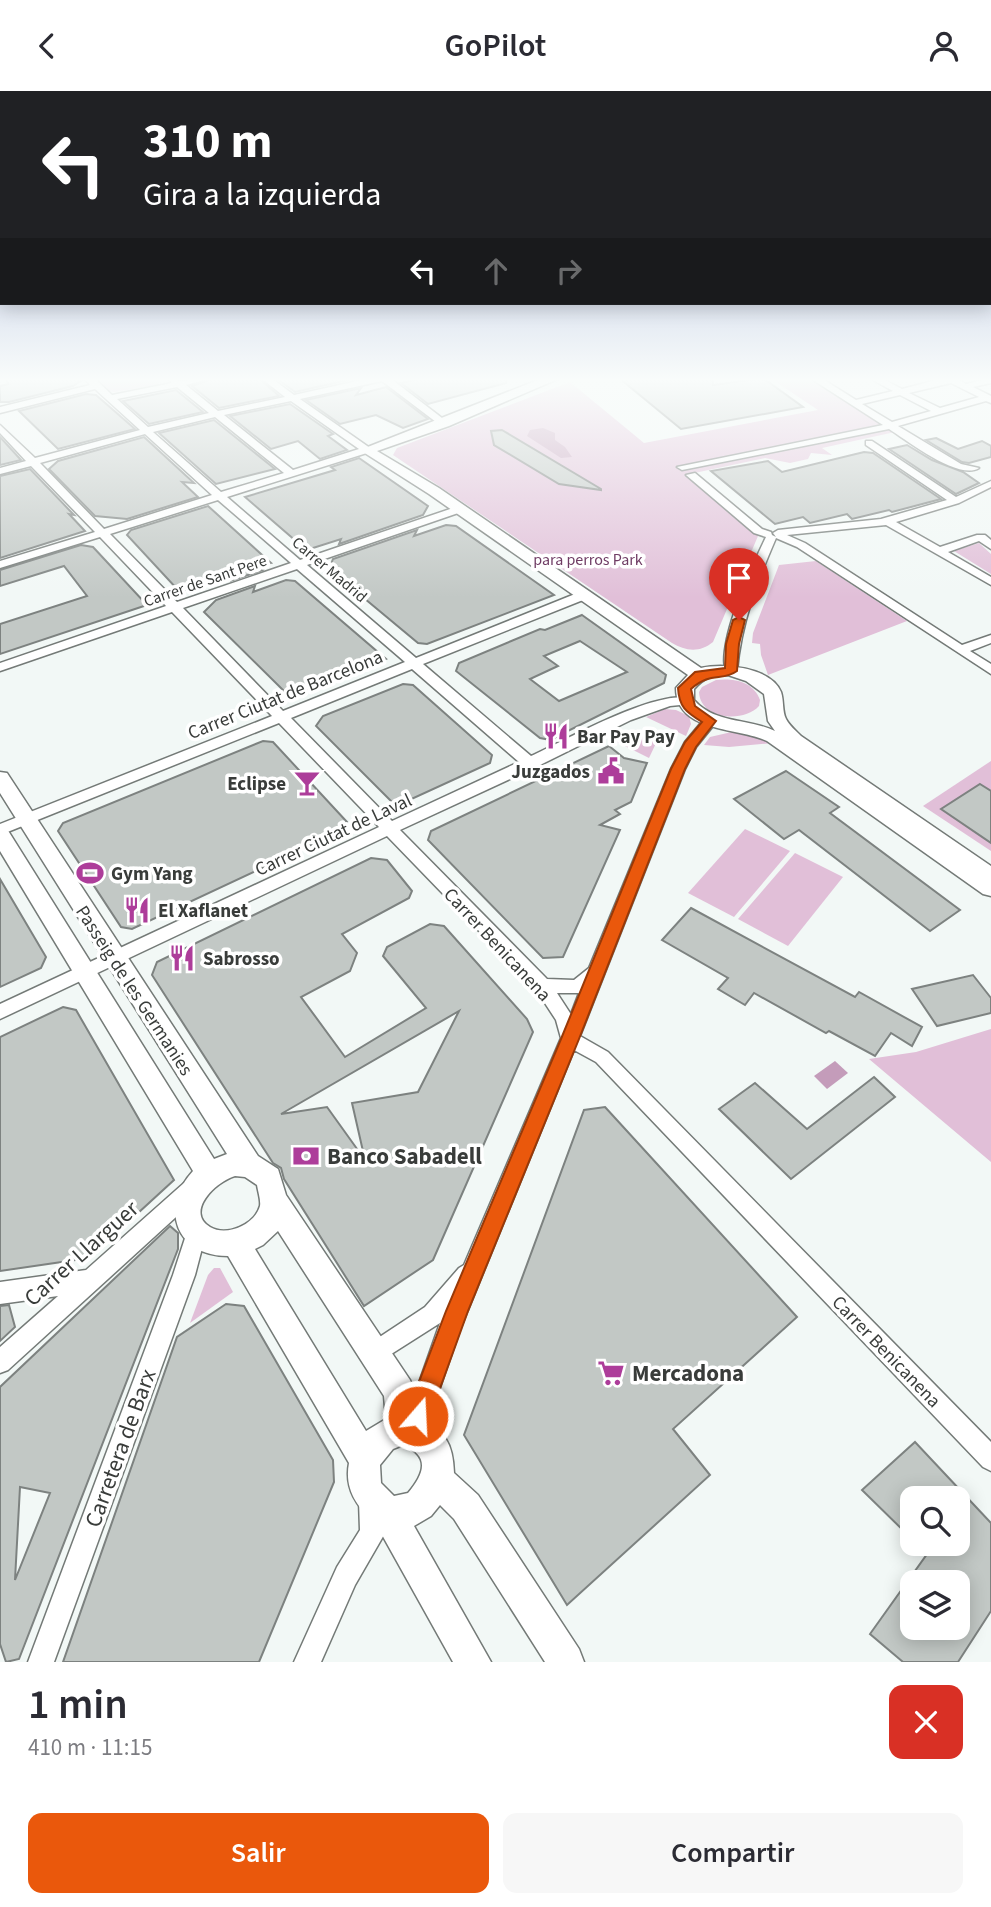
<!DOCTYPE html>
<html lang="es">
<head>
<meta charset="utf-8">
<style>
  :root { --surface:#fff; --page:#f7f7f7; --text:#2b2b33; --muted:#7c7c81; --accent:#ea580c }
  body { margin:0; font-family:"Source Sans 3",sans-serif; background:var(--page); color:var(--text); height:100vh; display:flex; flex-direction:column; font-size:26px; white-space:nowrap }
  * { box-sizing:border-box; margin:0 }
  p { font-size:23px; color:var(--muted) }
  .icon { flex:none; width:38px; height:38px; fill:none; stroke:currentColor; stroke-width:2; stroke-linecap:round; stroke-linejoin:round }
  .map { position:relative; height:1571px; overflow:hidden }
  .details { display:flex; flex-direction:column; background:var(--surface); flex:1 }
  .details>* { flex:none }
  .hud { position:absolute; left:0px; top:0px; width:992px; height:214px; box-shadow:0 4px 18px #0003; background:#202124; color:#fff; overflow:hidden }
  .tools { position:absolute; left:900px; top:1395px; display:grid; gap:14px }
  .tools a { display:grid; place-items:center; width:70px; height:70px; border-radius:14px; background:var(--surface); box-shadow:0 4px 18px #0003; font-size:35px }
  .pin { position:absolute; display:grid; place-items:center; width:60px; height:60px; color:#fff; margin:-72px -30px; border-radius:50% 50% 50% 0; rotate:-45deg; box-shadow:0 0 7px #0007 }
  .pin .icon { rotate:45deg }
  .me { position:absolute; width:77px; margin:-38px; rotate:19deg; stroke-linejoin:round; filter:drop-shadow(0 0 5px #0008) }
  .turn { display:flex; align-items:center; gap:24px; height:147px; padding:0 28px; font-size:32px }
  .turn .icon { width:91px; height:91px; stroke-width:2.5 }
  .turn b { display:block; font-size:49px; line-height:60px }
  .lanes { display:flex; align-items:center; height:66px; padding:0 28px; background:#0003; justify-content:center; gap:35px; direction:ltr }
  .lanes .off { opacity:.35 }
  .round { display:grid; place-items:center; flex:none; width:74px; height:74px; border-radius:14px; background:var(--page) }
  .summary { display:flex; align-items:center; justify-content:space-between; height:119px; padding:0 28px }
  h1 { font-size:42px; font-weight:600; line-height:52px }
  .action { display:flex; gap:14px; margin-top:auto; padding:14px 28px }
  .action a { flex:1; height:80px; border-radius:14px; background:var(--accent); color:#fff; font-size:28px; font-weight:600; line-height:80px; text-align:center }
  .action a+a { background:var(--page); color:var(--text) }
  header { display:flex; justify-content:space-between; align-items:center; height:91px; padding:0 28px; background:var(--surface); font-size:32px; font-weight:600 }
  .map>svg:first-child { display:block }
  .green { fill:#e1bfd8 }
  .water { fill:#c49cba }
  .building { fill:#c2c8c5; stroke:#7d8280; stroke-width:2; fill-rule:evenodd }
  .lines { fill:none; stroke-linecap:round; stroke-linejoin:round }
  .street-casing { stroke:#747a77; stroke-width:3 }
  .secondary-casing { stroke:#747a77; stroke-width:3 }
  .street { fill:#fff; fill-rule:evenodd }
  .secondary { fill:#fff; fill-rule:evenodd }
  .route { fill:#ea580c; stroke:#983908; stroke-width:2 }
  .labels { text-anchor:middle; stroke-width:7; stroke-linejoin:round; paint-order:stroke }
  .far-park-label { font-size:16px; fill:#6f3c64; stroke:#fff }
  .far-street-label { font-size:16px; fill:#393c3a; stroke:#fff }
  .street-label { font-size:19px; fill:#393c3a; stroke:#fff }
  .poi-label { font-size:19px; font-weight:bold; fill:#393c3a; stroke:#fff; text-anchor:start }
  .near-poi-label { font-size:23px; font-weight:bold; fill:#393c3a; stroke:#fff; text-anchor:start }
  .near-street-label { font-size:23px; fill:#393c3a; stroke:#fff }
</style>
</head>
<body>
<header><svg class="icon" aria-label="back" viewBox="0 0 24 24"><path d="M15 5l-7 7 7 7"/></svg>GoPilot<svg class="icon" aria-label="person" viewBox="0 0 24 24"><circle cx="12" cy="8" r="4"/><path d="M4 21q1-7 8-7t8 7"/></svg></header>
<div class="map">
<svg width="991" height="1571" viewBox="0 0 991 1571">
  <rect width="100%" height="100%" fill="#f2f8f6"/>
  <!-- green -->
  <g class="green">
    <polygon points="158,287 161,291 157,294 115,301 108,300 99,289 95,287"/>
    <path d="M770,287H807L895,341L822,357L832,364L811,362L808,368L790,372L765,367L685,384L758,445L713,551C700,562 685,560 672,552L393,364L397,357L570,291L644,352L818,319Z"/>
    <polygon points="979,452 991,463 991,483 954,460"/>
    <polygon points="816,470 907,530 768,584 761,564 760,553 752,552 753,542 779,474"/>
    <path d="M716,589C733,587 753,590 760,609L759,615C744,632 700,629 699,601L702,596Z"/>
    <polygon points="665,618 676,619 689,625 691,633 686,645 646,626"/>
    <polygon points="641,640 646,640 658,648 649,667 617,651"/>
    <polygon points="736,640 750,641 773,652 729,656 704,654 710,646"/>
    <polygon points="991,670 991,760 923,715"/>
    <polygon points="745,738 790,760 734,826 688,802"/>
    <polygon points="795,762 843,786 788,855 738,828"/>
    <polygon points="991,938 991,1071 869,968 916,961"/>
    <polygon points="214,1177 220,1177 233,1201 190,1232 208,1184"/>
  </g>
  <!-- water -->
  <g class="water">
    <polygon points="543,337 555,342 555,349 565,356 572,366 561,367 527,345 530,339"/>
    <polygon points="835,970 848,982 827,998 814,985"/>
  </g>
  <!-- building -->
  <g class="building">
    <polygon points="6,287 82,287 82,289 73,295 9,311 0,311 0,295 8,293"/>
    <polygon points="214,287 259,287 279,305 219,317 192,295"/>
    <polygon points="276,287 357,287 295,301"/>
    <polygon points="421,287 506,287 506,292 428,313 401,292"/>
    <polygon points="619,287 712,287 713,294 763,287 803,316 681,338"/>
    <polygon points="386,296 428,328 403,337 376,324 340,333 306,309 361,297 356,304"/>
    <polygon points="176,299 203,321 149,333 123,310"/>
    <polygon points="86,303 96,304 135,338 58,358 19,320"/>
    <polygon points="290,313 333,343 328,345 347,359 320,368 298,350 271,358 230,325"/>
    <polygon points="214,329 275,378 216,393 159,342"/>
    <polygon points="502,339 601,398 601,399 559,393 494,354 491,340"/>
    <polygon points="0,346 21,369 0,374"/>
    <polygon points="144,346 194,392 182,391 198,406 127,428 95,425 49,378 58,370"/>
    <polygon points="936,347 958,358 982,350 991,355 991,366 969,372 962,371 926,349"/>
    <polygon points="907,354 932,369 963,381 979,392 956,403 889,358"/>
    <polygon points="864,361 873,362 941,408 892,421 889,419 852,428 847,423 810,432 803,426 775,433 711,380 768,370 782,381"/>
    <polygon points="359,367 428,415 423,424 339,453 341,448 313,457 304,457 245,406 335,379 331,376"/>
    <polygon points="30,378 74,424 69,423 85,440 0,467 0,385"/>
    <polygon points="208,415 271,472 266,473 263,479 233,489 239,482 189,499 178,499 127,444 131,439"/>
    <polygon points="446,434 456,435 554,504 427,553 418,552 329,478 333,468 417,439 414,445"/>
    <polygon points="81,454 93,456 147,514 0,563 0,533 87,505 64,475 0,495 0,479"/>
    <polygon points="286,489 295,490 386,568 296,603 286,602 204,521 216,509 255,495 253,501"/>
    <path d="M582,524L666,584L664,592L550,649L540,647L456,580L459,572L540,538L545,539ZM580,550L627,581L559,610L530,588L558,575L544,565Z"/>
    <polygon points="403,593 413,594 492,664 490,672 405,711 391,710 316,635 323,625"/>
    <polygon points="263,650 273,651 347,731 343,739 132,838 121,836 58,740 63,732"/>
    <polygon points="609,655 624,667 647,672 631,711 615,719 620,723 600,734 620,739 563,866 543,867 428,749 431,740"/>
    <polygon points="786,680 839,716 830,722 960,819 930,840 799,739 784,748 734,708"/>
    <polygon points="980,693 991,700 991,752 941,718"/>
    <path d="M371,767L387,769L412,800L409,807L342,843L357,862L350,880L301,906L345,966L426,917L383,865L387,856L430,833L444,835L527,928L533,941L433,1169L364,1215L284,1088L281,1077L273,1072L152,884L157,871ZM459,920L418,1001L352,1012L365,1069L327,1016L281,1023Z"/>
    <polygon points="0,788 46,866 41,877 0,896"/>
    <polygon points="691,817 855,906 859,901 922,936 912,955 891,942 875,965 829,940 826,942 754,902 745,914 718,898 728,887 662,849"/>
    <polygon points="973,884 991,907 991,922 937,935 912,898"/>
    <polygon points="63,916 76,919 174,1089 89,1167 0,1180 0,946"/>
    <polygon points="874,986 895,1006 791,1088 719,1018 755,992 807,1038"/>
    <polygon points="605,1016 797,1226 673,1338 710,1384 567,1514 464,1344 584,1019"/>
    <path d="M170,1135L178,1142V1158L19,1568L6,1571L0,1553V1296ZM20,1396L50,1402L15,1489Z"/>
    <polygon points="226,1213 244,1215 333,1369 334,1391 259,1571 63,1571 177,1246"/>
    <polygon points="9,1214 15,1236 0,1250 0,1215"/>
    <path d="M915,1351L991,1432V1520L958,1571H903L870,1543L927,1463L916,1452H957V1407H912V1448L862,1399ZM912,1491H957V1536H912Z"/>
  </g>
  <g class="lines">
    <!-- street casing -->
    <g class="street-casing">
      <g id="street">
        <path d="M84,287H94L112,304L172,292L168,287L181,290L212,287L186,294L218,320L285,306L261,287H271L294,304L371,287H390L442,327V331H436L382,290L300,308L370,357V361L227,406L300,469L456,416H464V420L307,474L416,567L580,501H588V507L423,573L531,665C566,649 654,599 690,607V613L670,615L631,629L536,676L400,739L547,888L574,889L589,877L671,678L685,651L705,627H715L717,630L696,656L685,678L580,945L608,961L991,1351V1380L983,1376L596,971L574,959L461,1236L422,1348L414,1352L406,1348L402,1340L440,1232L374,1274L366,1271L363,1263L366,1255L425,1216L459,1177L464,1174L561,947L556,929L537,900L387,745L0,928V913L379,736L279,632L0,744V733L272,625L172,521L0,580V572L166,515L100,446L0,477V470L95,441L31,375L0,383V377L26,370L0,342V334L35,367L140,339L95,298L0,322V316L90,294ZM177,296L209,322L148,336L117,308ZM291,310L359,358L293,379L224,324ZM215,326L284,382L221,401L153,341ZM145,343L212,404L104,438L40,372ZM218,409L291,472L177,511L110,443ZM297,478L405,571L283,620L183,517ZM412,578L519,671L392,730L291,627ZM557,902H579L571,923L570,922Z"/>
        <path d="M810,287H821L856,309L893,300L869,287H881L902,298L944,287H956L966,293L991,287V292L973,296L991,305V312L986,310L898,335L961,373L979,377C959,390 908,350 889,338L682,379L677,376L883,334ZM951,292L979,306L940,317L909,302ZM900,304L931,320L892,331L862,313Z"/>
        <path d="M866,350H872L956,406L991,390V396L959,412L896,431L940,456L977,444H985L991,449V458L979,450L948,461L991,486V494L886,434L787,444L805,452L962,554L991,544V552L970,560L991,573V583L797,456L776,447C757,491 741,532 737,580L731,584L726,583C716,552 752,475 766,446L754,442L686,384L695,382L762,438L771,441L772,444L776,446L773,442L778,439L881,428L947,409L866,354Z"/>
        <polygon points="191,1090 198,1092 201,1099 198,1106 8,1279 0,1282 0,1256 58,1205 0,1213 0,1191 86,1179 184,1092"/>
        <polygon points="196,1132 203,1135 206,1142 195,1184 54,1571 28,1571 173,1184 189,1135"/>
        <polygon points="371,1398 380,1401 383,1410 385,1442 355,1494 321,1571 294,1571 337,1476 360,1439 359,1410 362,1401"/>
      </g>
    </g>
    <!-- secondary casing -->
    <g class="secondary-casing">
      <g id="secondary">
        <path d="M543,287H560L449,335L377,360L439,397L701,577C723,572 771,576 781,601C784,610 782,620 786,628C789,634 796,640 801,645L991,775V805L983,803L767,650C738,636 676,642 676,597L688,584L429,403L360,359ZM728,584L746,590L764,603L768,630L775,640C748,627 715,633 694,609V598C704,586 713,584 728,584Z"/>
        <path d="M0,681L7,682L258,1065L278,1078L286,1104L410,1289L414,1300L418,1328C445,1339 453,1352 454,1382L478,1404L579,1558L584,1571H545L454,1428L440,1414L431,1425L414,1435L491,1571H453L376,1433C357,1416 344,1398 349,1372L228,1165C176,1165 159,1117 193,1080L0,760V736L7,738L214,1068L227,1063L0,702ZM235,1085L245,1086L257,1094C258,1101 261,1109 260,1115C255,1133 227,1146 210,1136C185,1121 215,1091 235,1085ZM278,1140L384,1305L386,1328L366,1340L255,1158L263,1154ZM403,1354C431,1365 424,1383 408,1402L394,1405L381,1392L380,1374L393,1358Z"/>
      </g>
    </g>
    <!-- street -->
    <use href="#street" class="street"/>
    <!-- secondary -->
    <use href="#secondary" class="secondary"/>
  </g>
  <!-- sky -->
  <linearGradient id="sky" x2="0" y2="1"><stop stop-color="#99aad6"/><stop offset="0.57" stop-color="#f9fcfb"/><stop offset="1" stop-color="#f9fcfb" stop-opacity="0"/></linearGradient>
  <rect width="991" height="507" fill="url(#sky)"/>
  <!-- route -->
  <path class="route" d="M739,526L745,529L739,553L737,580C722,591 711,580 691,598L695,615L716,630L696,656L685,678L579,948L468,1220L430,1325L426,1333L418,1337L410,1333L406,1325L446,1220L561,948L671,678L685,651L702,631C686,621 679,616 678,597L695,581L725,577L726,553L733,529Z"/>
  <!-- icons -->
  <defs>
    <g id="restaurant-bare" transform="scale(2.1)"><path d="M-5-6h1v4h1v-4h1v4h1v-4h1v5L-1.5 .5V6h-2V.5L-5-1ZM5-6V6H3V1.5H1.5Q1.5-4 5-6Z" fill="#ad3d9a" stroke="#fff" stroke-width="2.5" paint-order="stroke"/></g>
    <g id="civic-bare" transform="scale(2.1)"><path d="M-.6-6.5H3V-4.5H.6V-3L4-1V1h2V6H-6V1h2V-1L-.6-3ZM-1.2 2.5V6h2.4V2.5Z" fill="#ad3d9a" stroke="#fff" stroke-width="2.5" paint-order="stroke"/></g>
    <g id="bar-bare" transform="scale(2.1)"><path d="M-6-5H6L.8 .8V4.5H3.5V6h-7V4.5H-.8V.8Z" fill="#ad3d9a" stroke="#fff" stroke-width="2.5" paint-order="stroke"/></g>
    <g id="stadium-bare" transform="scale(2.1)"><path d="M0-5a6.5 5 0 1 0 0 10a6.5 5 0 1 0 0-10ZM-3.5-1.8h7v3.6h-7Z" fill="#ad3d9a" stroke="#fff" stroke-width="2.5" paint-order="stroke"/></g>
    <g id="bank-bare" transform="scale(2.1)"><path d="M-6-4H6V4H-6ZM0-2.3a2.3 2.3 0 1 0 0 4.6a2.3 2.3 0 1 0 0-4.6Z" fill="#ad3d9a" stroke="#fff" stroke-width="2.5" paint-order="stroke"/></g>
    <g id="supermarket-bare" transform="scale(2.1)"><path d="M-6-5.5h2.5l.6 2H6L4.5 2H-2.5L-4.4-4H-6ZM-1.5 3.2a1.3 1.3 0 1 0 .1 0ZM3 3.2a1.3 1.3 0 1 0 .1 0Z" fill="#ad3d9a" stroke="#fff" stroke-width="2.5" paint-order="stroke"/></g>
  </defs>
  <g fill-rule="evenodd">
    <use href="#restaurant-bare" x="556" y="645"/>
    <use href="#civic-bare" x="611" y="680"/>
    <use href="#bar-bare" x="307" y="692"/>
    <use href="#stadium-bare" x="90" y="782"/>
    <use href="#restaurant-bare" x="137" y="819"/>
    <use href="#restaurant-bare" x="182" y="867"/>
    <use href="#bank-bare" x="306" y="1065"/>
    <use href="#supermarket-bare" x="611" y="1282"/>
  </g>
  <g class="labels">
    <!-- far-park labels -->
    <g class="far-park-label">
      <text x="588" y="474">para perros Park</text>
    </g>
    <!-- far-street labels -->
    <g class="far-street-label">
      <text transform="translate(330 478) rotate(40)" y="6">Carrer Madrid</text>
      <text transform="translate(205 489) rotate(-19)" y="6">Carrer de Sant Pere</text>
    </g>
    <!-- street labels -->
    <g class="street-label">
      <text transform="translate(285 603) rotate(-22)" y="7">Carrer Ciutat de Barcelona</text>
      <text transform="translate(333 743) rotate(-25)" y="7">Carrer Ciutat de Laval</text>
      <text transform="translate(498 853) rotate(47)" y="7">Carrer Benicanena</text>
      <text transform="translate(135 899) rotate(57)" y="7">Passeig de les Germanies</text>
      <text transform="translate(887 1260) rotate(46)" y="7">Carrer Benicanena</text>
    </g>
    <!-- poi labels -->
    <g class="poi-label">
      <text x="577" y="652">Bar Pay Pay</text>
      <text x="590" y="687" text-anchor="end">Juzgados</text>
      <text x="286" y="699" text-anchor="end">Eclipse</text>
      <text x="111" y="789">Gym Yang</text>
      <text x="158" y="826">El Xaflanet</text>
      <text x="203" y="874">Sabrosso</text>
    </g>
    <!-- near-poi labels -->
    <g class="near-poi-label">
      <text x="327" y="1073">Banco Sabadell</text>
      <text x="632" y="1290">Mercadona</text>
    </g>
    <!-- near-street labels -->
    <g class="near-street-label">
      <text transform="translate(81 1162) rotate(-42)" y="8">Carrer Llarguer</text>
      <text transform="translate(120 1357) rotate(-70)" y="8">Carretera de Barx</text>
    </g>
  </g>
</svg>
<div class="tools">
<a><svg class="icon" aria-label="search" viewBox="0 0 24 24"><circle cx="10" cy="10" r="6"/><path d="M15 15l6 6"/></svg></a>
<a><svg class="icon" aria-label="layers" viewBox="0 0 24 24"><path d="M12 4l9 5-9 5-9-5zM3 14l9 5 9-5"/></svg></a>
</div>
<div class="pin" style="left:739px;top:529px;background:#d93025"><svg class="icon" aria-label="arrive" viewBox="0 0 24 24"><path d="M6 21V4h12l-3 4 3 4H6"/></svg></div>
<svg class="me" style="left:418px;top:1325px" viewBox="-20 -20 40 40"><circle r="17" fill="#ea580c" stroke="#fff" stroke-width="3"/><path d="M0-11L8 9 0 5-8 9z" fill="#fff"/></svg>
<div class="hud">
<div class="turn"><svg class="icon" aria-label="left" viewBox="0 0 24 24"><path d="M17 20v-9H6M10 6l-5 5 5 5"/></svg><div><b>310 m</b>Gira a la izquierda</div></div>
<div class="lanes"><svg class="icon" aria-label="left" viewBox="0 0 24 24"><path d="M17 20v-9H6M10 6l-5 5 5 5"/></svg><svg class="icon off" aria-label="ahead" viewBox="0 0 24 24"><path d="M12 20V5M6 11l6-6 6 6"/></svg><svg class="icon off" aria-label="right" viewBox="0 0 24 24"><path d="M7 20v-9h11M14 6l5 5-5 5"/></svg></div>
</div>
</div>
<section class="details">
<div class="summary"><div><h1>1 min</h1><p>410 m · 11:15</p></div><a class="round" style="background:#d93025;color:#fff"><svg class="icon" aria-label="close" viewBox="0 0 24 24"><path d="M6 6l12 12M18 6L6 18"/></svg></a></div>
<div class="action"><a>Salir</a><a>Compartir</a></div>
</section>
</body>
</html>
